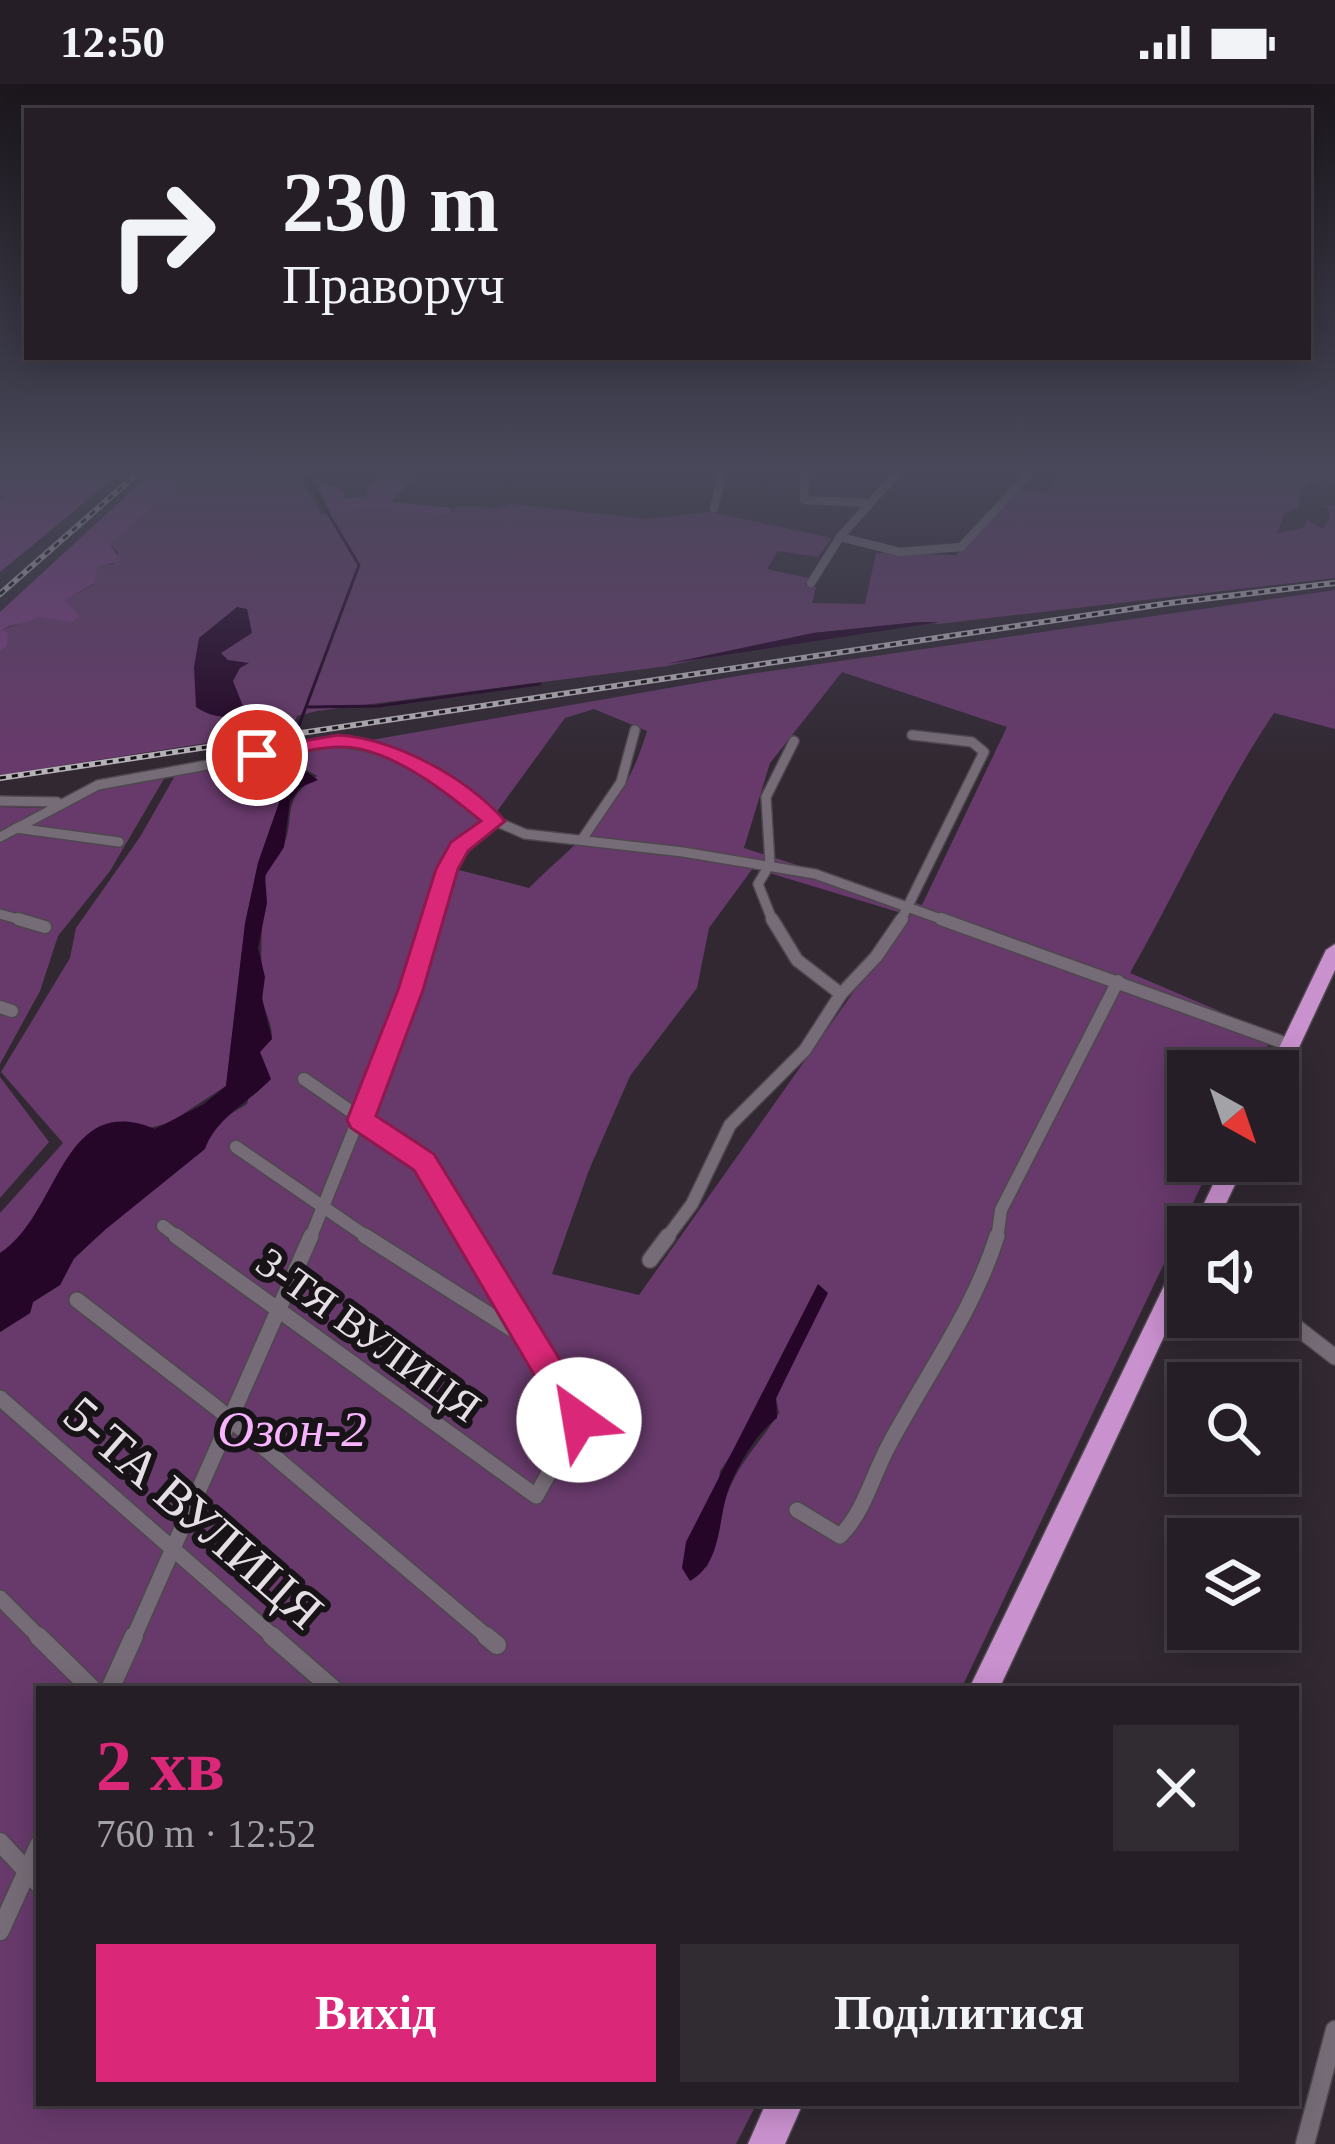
<!DOCTYPE html>
<html lang="uk">
<head>
<meta charset="utf-8">
<style>
  :root { --surface:#251e26; --page:#312b32; --text:#f1f3f6; --muted:#a3a2a7; --line:#423c43; --accent:#db2777 }
  body { margin:0; font-family:Georgia,serif; background:var(--page); color:var(--text); height:100vh; display:flex; flex-direction:column; font-size:45px; white-space:nowrap }
  * { box-sizing:border-box; margin:0 }
  p { font-size:39px; color:var(--muted) }
  .icon { flex:none; width:66px; height:66px; fill:none; stroke:currentColor; stroke-width:2; stroke-linecap:round; stroke-linejoin:round }
  .map { position:relative; flex:1; overflow:hidden }
  .details { position:absolute; left:36px; top:1602px; width:1263px; height:420px; display:flex; flex-direction:column; background:var(--surface); border-radius:0px; box-shadow:0 6px 30px #0003,0 0 0 3px var(--line) }
  .details>* { flex:none }
  .guide { position:absolute; left:24px; top:24px; width:1287px; height:252px; border-radius:0px; box-shadow:0 6px 30px #0003,0 0 0 3px var(--line); background:#251e26; color:var(--text); overflow:hidden }
  .needle { width:78px; rotate:140deg }
  .tools { position:absolute; left:1167px; top:966px; display:grid; gap:24px }
  .tools a { display:grid; place-items:center; width:132px; height:132px; border-radius:0px; background:var(--surface); box-shadow:0 6px 30px #0003,0 0 0 3px var(--line); font-size:60px }
  .pin { position:absolute; display:grid; place-items:center; width:102px; height:102px; color:#fff; margin:-51px; border:6px solid #fff; border-radius:50%; box-shadow:0 3px 12px #0007 }
  .me { position:absolute; width:132px; margin:-66px; rotate:328deg; stroke-linejoin:round; filter:drop-shadow(0 0 9px #0008) }
  .turn { display:flex; align-items:center; gap:42px; height:252px; padding:0 60px; font-size:54px }
  .turn .icon { width:156px; height:156px; stroke-width:2.5 }
  .turn b { display:block; font-size:84px; line-height:102px }
  .round { display:grid; place-items:center; flex:none; width:126px; height:126px; border-radius:0px; background:var(--page) }
  .overview { display:flex; align-items:center; justify-content:space-between; height:204px; padding:0 60px }
  h1 { font-size:72px; font-weight:700; line-height:90px; color:var(--accent) }
  .button { display:flex; gap:24px; margin-top:auto; padding:24px 60px }
  .button a { flex:1; height:138px; border-radius:0px; background:var(--accent); color:#fff; font-size:48px; font-weight:700; line-height:138px; text-align:center }
  .button a+a { background:var(--page); color:var(--text) }
  .status { display:flex; justify-content:space-between; align-items:center; height:84px; padding:0 60px; background:var(--surface); direction:ltr }
  .status svg { height:33px; fill:currentColor }
  .map>svg:first-child { display:block }
  .green { fill:#683a6c; fill-rule:evenodd }
  .forest { fill:#7d3e83 }
  .water { fill:#250528 }
  .lines { fill:none; stroke-linecap:round; stroke-linejoin:round }
  .stream { stroke:#250528; stroke-width:3 }
  .minor-far4-casing { stroke:#4e474e; stroke-width:9 }
  .minor-far3-casing { stroke:#4e474e; stroke-width:12 }
  .minor-far2-casing { stroke:#4e474e; stroke-width:15 }
  .minor-far1-casing { stroke:#4e474e; stroke-width:18 }
  .minor-casing { stroke:#4e474e; stroke-width:21 }
  .trunk-casing { stroke:#4e474e; stroke-width:3 }
  .minor-far4 { stroke:#766c77; stroke-width:8 }
  .minor-far3 { stroke:#766c77; stroke-width:9 }
  .minor-far2 { stroke:#766c77; stroke-width:12 }
  .minor-far1 { stroke:#766c77; stroke-width:15 }
  .minor { stroke:#766c77; stroke-width:18 }
  .trunk { fill:#ca91cf; fill-rule:evenodd }
  .rail-casing { stroke:#b7b1b8; stroke-width:6 }
  .rail { stroke:#171317; stroke-width:3; stroke-dasharray:6; stroke-linecap:butt }
  .route { fill:#db2777; stroke:#8e194d; stroke-width:3 }
  .labels { text-anchor:middle; stroke-width:12; stroke-linejoin:round; paint-order:stroke }
  .street-label { font-size:42px; fill:#e5dfe5; stroke:#171317 }
  .near-park-label { font-size:51px; font-style:italic; fill:#f8b2fe; stroke:#171317 }
  .near-street-label { font-size:51px; fill:#e5dfe5; stroke:#171317 }
</style>
</head>
<body>
<div class="status"><b>12:50</b><svg viewBox="0 0 49 12"><path d="M0 12V9h3v3zM5 12V6h3v6zM10 12V3h3v9zM15 12V0h3v12zM26 1h20v11H26zM47 4h2v5h-2z"/></svg></div>
<div class="map">
<svg width="1335" height="2060" viewBox="0 0 1335 2060">
  <rect width="100%" height="100%" fill="#312832"/>
  <!-- green -->
  <g class="green">
    <polygon points="193,389 298,389 321,430 374,425 449,431 457,422 498,424 510,420 647,435 710,428 832,454 818,473 778,467 767,485 809,494 805,501 816,503 812,519 865,520 876,469 956,471 1023,404 1046,409 1063,389 1333,389 1333,399 1319,395 1300,405 1299,424 1285,428 1277,449 1304,444 1307,436 1323,445 1330,433 1328,424 1321,423 1335,421 1335,494 938,540 918,538 813,549 668,582 317,627 297,632 291,646 0,691 0,568 7,562 1,546 67,523 64,516 95,500 96,483 114,480 118,468 110,460"/>
    <path d="M1335,506V645L1274,629C1219,711 1179,803 1130,889L1273,950L1256,987H1188V1077H1213L961,1605H39V2019H757L736,2060H0V1248L30,1229L33,1218L60,1201L74,1175L214,1040L247,1020L260,968L272,954C272,940 266,931 263,918C260,900 261,802 267,788C271,779 279,773 283,764C297,729 279,718 317,692L297,681V670L277,696L279,719L258,779L245,839L226,1002L169,1039L149,1044L47,1110L20,1156L0,1169V1129L63,1059L1,988L70,874L76,844L140,753L176,690L743,591ZM842,588L1007,643L922,821L744,764L770,679ZM594,625L647,647C622,730 587,747 529,804L455,785L565,634ZM753,784L908,831L639,1211L552,1190L589,1086L630,992L697,904L709,844ZM795,1274L776,1315L779,1329C763,1355 738,1379 727,1411C719,1435 717,1461 706,1485L720,1387Z"/>
    <polygon points="165,693 110,787 58,852 40,907 0,980 0,723 53,724 112,701"/>
    <polygon points="0,993 49,1058 0,1114"/>
  </g>
  <!-- forest -->
  <g class="forest">
    <polygon points="0,389 120,389 0,488 0,415 4,412 0,411"/>
    <path d="M151,389H193L110,460L121,477L97,483L95,499L65,516L79,532L72,538L38,533C26,541 13,538 2,546L8,549L7,562L0,568V528Z"/>
    <polygon points="395,389 419,389 391,418 452,424 450,431 374,425 331,429 314,395 343,406 345,414 368,412 366,407 376,394 390,395"/>
  </g>
  <!-- water -->
  <g class="water">
    <path d="M237,523L247,525L252,549L221,569L228,576L249,579L240,584L233,597L245,627C229,637 211,633 196,623L194,583L199,554Z"/>
    <polygon points="919,538 940,538 666,580 813,549"/>
    <path d="M297,669V681L318,696L301,703L290,717L284,763L265,792L267,819L258,864L265,893L262,915L272,955L260,968L271,995C247,1020 217,1033 205,1065L106,1145L74,1174L60,1201L33,1218L30,1229L0,1248V1169C60,1131 61,1006 155,1045L204,1020L226,1002L245,840L258,779L279,719L278,690Z"/>
    <path d="M818,1200L828,1209L776,1314L777,1334C756,1349 733,1388 726,1413C718,1443 720,1480 690,1497L682,1484L686,1458Z"/>
  </g>
  <g class="lines">
    <!-- stream -->
    <g class="stream">
      <polyline points="308,623 378,622 540,600"/>
      <polyline points="297,679 298,644 359,481 304,389"/>
    </g>
    <!-- minor-far4 casing -->
    <g class="minor-far4-casing">
      <g id="minor-far4">
        <polyline points="805,389 804,416 868,419"/>
        <polyline points="714,424 723,389"/>
        <polyline points="840,453 900,468 961,463 1030,389"/>
        <polyline points="811,499 840,453 897,389"/>
      </g>
    </g>
    <!-- minor-far3 casing -->
    <g class="minor-far3-casing">
      <g id="minor-far3">
        <polyline points="0,717 57,718"/>
        <polyline points="16,744 119,758"/>
        <polyline points="0,753 98,701 338,657 387,667 448,699 495,737"/>
        <polyline points="583,754 621,698 635,646"/>
        <polyline points="0,830 29,838"/>
        <polyline points="430,838 458,770 495,737 525,750 683,768 815,790 949,838"/>
        <polyline points="773,838 758,800 770,780 766,713 794,657"/>
        <polyline points="900,838 984,668 972,658 912,651"/>
      </g>
    </g>
    <!-- minor-far2 casing -->
    <g class="minor-far2-casing">
      <g id="minor-far2">
        <polyline points="18,835 45,843"/>
        <polyline points="772,835 797,876 841,910"/>
        <polyline points="941,835 1290,961"/>
        <polyline points="0,923 12,927"/>
        <polyline points="304,995 424,1078 470,1155"/>
        <polyline points="236,1063 370,1155"/>
        <polyline points="163,1142 180,1155"/>
        <polyline points="310,1155 409,910 431,835"/>
        <polyline points="666,1155 692,1120 730,1041 805,966 841,910 876,873 902,835"/>
        <polyline points="997,1155 1001,1126 1118,897"/>
      </g>
    </g>
    <!-- minor-far1 casing -->
    <g class="minor-far1-casing">
      <g id="minor-far1">
        <polyline points="176,1152 536,1412 579,1336 468,1152"/>
        <polyline points="365,1152 526,1254"/>
        <polyline points="650,1176 668,1152"/>
        <polyline points="77,1216 217,1324 490,1555"/>
        <polyline points="1278,1229 1335,1273"/>
        <polyline points="0,1314 276,1555"/>
        <path d="M797,1426L840,1452C865,1427 872,1392 889,1361C926,1291 973,1228 997,1152"/>
        <polyline points="0,1514 41,1555"/>
        <polyline points="133,1555 311,1152"/>
      </g>
    </g>
    <!-- minor casing -->
    <g class="minor-casing">
      <g id="minor">
        <polyline points="38,1552 92,1605"/>
        <polyline points="272,1552 333,1605"/>
        <polyline points="486,1552 497,1561"/>
        <polyline points="110,1605 134,1552"/>
        <polyline points="0,1758 39,1800"/>
        <polyline points="0,1847 39,1761"/>
        <polyline points="1305,2060 1335,1946"/>
      </g>
    </g>
    <!-- trunk casing -->
    <g class="trunk-casing">
      <g id="trunk">
        <polygon points="1335,860 1335,886 1288,987 1278,995 1278,987 1268,987 1326,866"/>
        <polygon points="1224,1077 1246,1077 1215,1143 1193,1143"/>
        <polygon points="1188,1166 1188,1201 999,1605 969,1605 1180,1169"/>
        <polygon points="766,2019 803,2019 785,2060 748,2060"/>
      </g>
    </g>
    <!-- minor-far4 -->
    <use href="#minor-far4" class="minor-far4"/>
    <!-- minor-far3 -->
    <use href="#minor-far3" class="minor-far3"/>
    <!-- minor-far2 -->
    <use href="#minor-far2" class="minor-far2"/>
    <!-- minor-far1 -->
    <use href="#minor-far1" class="minor-far1"/>
    <!-- minor -->
    <use href="#minor" class="minor"/>
    <!-- trunk -->
    <use href="#trunk" class="trunk"/>
    <!-- rail casing -->
    <g class="rail-casing">
      <g id="rail">
        <polyline points="0,510 138,389"/>
        <polyline points="0,694 1170,519 1335,499"/>
      </g>
    </g>
    <!-- rail -->
    <use href="#rail" class="rail"/>
  </g>
  <!-- sky -->
  <linearGradient id="sky" x2="0" y2="1"><stop stop-color="#1b161c"/><stop offset="0.57" stop-color="#48485a"/><stop offset="1" stop-color="#48485a" stop-opacity="0"/></linearGradient>
  <rect width="1335" height="678" fill="url(#sky)"/>
  <!-- route -->
  <path class="route" d="M338,651C396,655 466,693 505,737L468,767L458,785L423,906L376,1032L434,1070L590,1325L595,1336L590,1347L579,1351L567,1347L414,1086L351,1044L347,1036L398,906L436,785L451,758L481,737C447,709 404,675 360,665C329,658 288,672 257,677L247,671L257,665Z"/>
  <g class="labels">
    <!-- street labels -->
    <g class="street-label">
      <text transform="translate(369 1250) rotate(36)" y="15">3-ТЯ ВУЛИЦЯ</text>
    </g>
    <!-- near-park labels -->
    <g class="near-park-label">
      <text x="292" y="1362">Озон-2</text>
    </g>
    <!-- near-street labels -->
    <g class="near-street-label">
      <text transform="translate(194 1428) rotate(41)" y="18">5-ТА ВУЛИЦЯ</text>
    </g>
  </g>
</svg>
<div class="tools">
<a><svg class="needle" viewBox="-14 -14 28 28"><path d="M0-13l5 13h-10z" fill="#e53935"/><path d="M0 13l5-13h-10z" fill="#a3a2a7"/></svg></a>
<a><svg class="icon" aria-label="sound" viewBox="0 0 24 24"><path d="M4 9h4l5-4v14l-5-4H4zM17 9q2 3 0 6"/></svg></a>
<a><svg class="icon" aria-label="search" viewBox="0 0 24 24"><circle cx="10" cy="10" r="6"/><path d="M15 15l6 6"/></svg></a>
<a><svg class="icon" aria-label="layers" viewBox="0 0 24 24"><path d="M12 4l9 5-9 5-9-5zM3 14l9 5 9-5"/></svg></a>
</div>
<div class="pin" style="left:257px;top:671px;background:#d93025"><svg class="icon" aria-label="arrive" viewBox="0 0 24 24"><path d="M6 21V4h12l-3 4 3 4H6"/></svg></div>
<svg class="me" style="left:579px;top:1336px" viewBox="-20 -20 40 40"><circle r="19" fill="#fff"/><path d="M0-13L10 11 0 6-10 11z" fill="#db2777"/></svg>
<div class="guide">
<div class="turn"><svg class="icon" aria-label="right" viewBox="0 0 24 24"><path d="M7 20v-9h11M14 6l5 5-5 5"/></svg><div><b>230 m</b>Праворуч</div></div>
</div>
<section class="details">
<div class="overview"><div><h1>2 хв</h1><p>760 m · 12:52</p></div><a class="round"><svg class="icon" aria-label="close" viewBox="0 0 24 24"><path d="M6 6l12 12M18 6L6 18"/></svg></a></div>
<div class="button"><a>Вихід</a><a>Поділитися</a></div>
</section>
</div>
</body>
</html>
